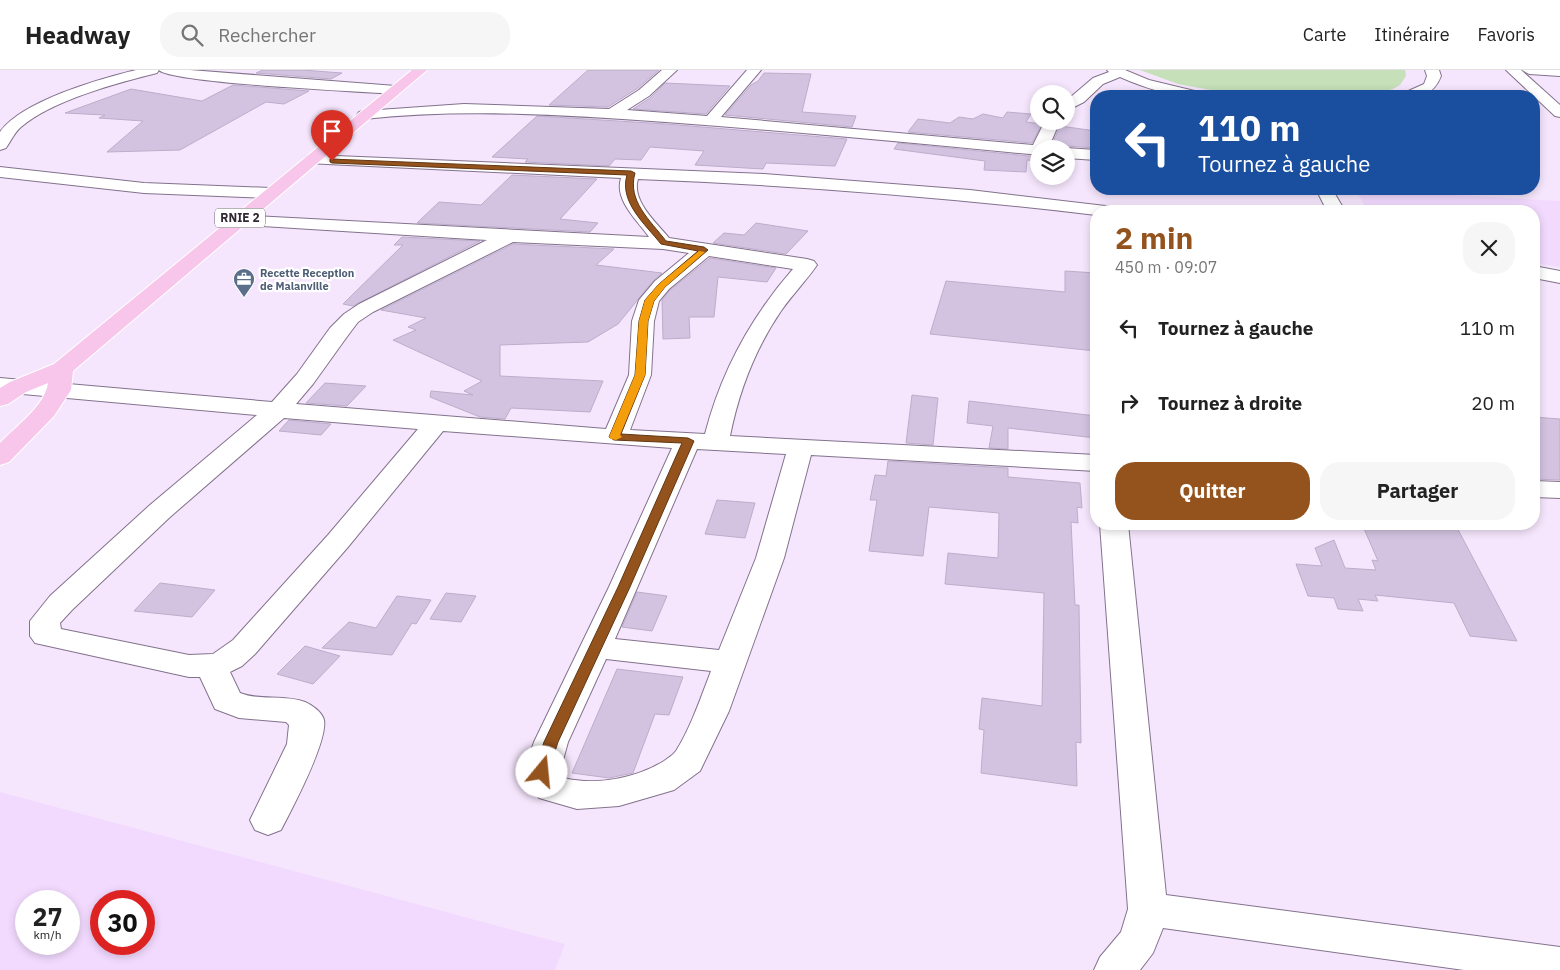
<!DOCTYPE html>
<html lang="fr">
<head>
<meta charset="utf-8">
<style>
  :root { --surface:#fff; --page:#f6f6f6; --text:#222; --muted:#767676; --line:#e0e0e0; --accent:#94531d }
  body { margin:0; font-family:"IBM Plex Sans",sans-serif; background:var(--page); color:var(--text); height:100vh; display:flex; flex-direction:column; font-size:19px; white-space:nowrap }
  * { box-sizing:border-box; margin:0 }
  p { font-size:16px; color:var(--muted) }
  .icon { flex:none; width:28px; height:28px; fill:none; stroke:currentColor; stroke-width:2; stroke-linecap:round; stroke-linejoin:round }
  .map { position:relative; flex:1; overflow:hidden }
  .panel { position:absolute; left:1090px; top:135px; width:450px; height:325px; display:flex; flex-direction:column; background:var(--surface); border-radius:20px; box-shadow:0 2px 8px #0003 }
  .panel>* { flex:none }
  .top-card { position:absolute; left:1090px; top:20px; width:450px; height:105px; border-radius:20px; box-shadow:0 2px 8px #0003; background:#1a4fa0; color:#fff; overflow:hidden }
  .buttons { position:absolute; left:1030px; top:15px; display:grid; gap:10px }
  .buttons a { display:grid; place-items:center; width:45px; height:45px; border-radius:50%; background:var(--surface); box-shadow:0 2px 8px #0003; font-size:25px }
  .speed { position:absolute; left:15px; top:820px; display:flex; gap:10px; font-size:25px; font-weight:700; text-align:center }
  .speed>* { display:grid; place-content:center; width:65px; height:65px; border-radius:50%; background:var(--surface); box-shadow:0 2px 8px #0003; line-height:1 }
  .speed small { font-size:12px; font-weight:400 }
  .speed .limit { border:8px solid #d22; background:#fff; color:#111 }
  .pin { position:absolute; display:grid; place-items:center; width:42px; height:42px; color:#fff; margin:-51px -21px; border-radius:50% 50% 50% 0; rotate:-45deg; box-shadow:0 0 5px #0007 }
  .pin .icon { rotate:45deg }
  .me { position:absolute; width:55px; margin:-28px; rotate:17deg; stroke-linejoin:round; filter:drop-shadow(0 0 4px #0008) }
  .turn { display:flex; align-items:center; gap:18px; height:105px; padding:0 25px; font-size:22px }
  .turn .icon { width:65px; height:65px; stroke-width:2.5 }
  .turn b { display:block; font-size:35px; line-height:42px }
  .round { display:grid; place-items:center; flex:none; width:52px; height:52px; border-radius:20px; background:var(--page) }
  .head { display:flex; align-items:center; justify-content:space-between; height:85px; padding:0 25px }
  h1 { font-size:30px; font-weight:700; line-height:38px; color:var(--accent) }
  .primary-button { display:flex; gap:10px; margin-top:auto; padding:10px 25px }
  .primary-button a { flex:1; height:58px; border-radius:20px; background:var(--accent); color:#fff; font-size:20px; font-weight:700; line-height:58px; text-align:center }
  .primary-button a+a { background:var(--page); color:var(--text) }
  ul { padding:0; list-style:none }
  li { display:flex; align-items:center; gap:15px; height:75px; padding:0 25px }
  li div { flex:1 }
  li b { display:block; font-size:19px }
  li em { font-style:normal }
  header { display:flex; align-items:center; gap:30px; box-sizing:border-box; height:70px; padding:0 25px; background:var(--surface); border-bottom:1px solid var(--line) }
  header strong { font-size:24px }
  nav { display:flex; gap:28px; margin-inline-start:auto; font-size:18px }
  .search { width:350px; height:45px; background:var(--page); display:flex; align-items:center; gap:12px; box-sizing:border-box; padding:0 18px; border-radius:20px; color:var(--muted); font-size:19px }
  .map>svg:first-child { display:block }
  .built { fill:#f2dafe; fill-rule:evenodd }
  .green { fill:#c6e0ba }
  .building { fill:#d3c3e1; stroke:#bcadca }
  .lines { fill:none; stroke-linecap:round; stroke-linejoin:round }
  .minor-casing { stroke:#83728c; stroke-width:2 }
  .major-casing { stroke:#fff; stroke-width:2 }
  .minor { fill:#fff; fill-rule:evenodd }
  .major { fill:#f8c6eb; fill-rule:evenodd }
  .route { fill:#94531d; stroke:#603613 }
  .slow { fill:#f59e0b }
  .labels { text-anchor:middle; stroke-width:4.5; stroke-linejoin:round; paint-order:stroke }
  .far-service-label { font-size:11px; font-weight:bold; fill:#4e5e75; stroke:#fff; text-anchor:start }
  .shield { fill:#fff; stroke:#6e6870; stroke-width:1 }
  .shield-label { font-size:12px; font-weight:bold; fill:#302833 }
</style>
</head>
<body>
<header>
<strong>Headway</strong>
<div class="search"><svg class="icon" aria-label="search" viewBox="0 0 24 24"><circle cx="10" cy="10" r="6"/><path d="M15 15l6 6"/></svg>Rechercher</div>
<nav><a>Carte</a><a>Itinéraire</a><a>Favoris</a></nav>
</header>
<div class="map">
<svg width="1560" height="900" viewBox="0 0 1560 900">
  <rect width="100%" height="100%" fill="#f6e6fd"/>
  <!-- built -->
  <g class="built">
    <polygon points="1355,119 1560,131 1560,197 1534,193 1534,141 1368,141"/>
    <path d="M0,722L565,874L555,900H0ZM26,831H69V874H26ZM101,831H144V874H101Z"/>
  </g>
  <!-- green -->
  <polygon class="green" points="1140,0 1405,0 1406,6 1400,15 1393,19 1364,26 1243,26 1178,14"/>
  <!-- building -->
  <g class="building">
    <polygon points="263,0 302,0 342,3 331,9 256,3"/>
    <polygon points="588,0 659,0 638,18 608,37 549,35"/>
    <polygon points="764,3 811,4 802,42 856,46 852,57 725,45 751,15 758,11"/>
    <polygon points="665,13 730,16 706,44 633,39 650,28"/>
    <polygon points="233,15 309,21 284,34 266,32 180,80 107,82 143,51 99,48 105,45 65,43 131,19 202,31"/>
    <polygon points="1007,42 1031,44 1026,52 1042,54 1032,73 908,62 918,49 950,53 959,47 973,49 983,44 1003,48"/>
    <polygon points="537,46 666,54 847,69 835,96 766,93 763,99 695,95 704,81 650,77 641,90 615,89 609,96 525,92 528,89 492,87"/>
    <polygon points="1060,56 1096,61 1096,78 1066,76 1062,79 1050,79"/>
    <polygon points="898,73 1039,87 1039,91 1027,90 1026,102 984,100 985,91 894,79"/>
    <polygon points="512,105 597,109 560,149 598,153 590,162 417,153 439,132 481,135"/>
    <polygon points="756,153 808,161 786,184 713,173 724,163 744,165"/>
    <polygon points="402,167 480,171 353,236 343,234 403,175 394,175"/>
    <polygon points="513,174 614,179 596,195 662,203 654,210 618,254 588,272 500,275 500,306 603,311 590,342 511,338 505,349 480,347 430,327 431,321 473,325 464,321 482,311 393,270 416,260 408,257 426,248 381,240"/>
    <polygon points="710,188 776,198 767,212 718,207 714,247 689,247 690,268 663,269 662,230 670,220"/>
    <polygon points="1065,201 1096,203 1096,281 930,264 946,211 1065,222"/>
    <polygon points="325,313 366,316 347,336 306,333"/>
    <polygon points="912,325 938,328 933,375 906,373"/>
    <polygon points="969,331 1096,346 1096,368 1008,358 1008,379 989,378 993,356 967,353"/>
    <polygon points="1534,347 1560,349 1560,410 1534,409"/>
    <polygon points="289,350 331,354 321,365 279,361"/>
    <polygon points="888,391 1008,398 1008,407 1080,413 1082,438 1077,437 1078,453 1071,452 1075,535 1079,535 1081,673 1076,672 1077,716 981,703 984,660 979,659 982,628 1042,636 1044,523 945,514 948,483 998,488 999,443 929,437 923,486 869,481 877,430 870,430 875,405 886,406"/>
    <polygon points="717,430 755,433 745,468 705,464"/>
    <polygon points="1362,454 1455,454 1517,571 1470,566 1454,533 1375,525 1378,531 1358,529 1363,541 1338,539 1334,528 1308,526 1296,494 1322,496 1315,478 1334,470 1345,498 1376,500 1372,490 1378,491"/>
    <polygon points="160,513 215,520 192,547 134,541"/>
    <polygon points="637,522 667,526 652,561 622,557"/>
    <polygon points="446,523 476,526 461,552 430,549"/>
    <polygon points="397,526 431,530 416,554 412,553 392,585 322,578 349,552 376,558"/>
    <polygon points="305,576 340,586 313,614 277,604"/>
    <polygon points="617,599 683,607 669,645 655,644 633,703 609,708 572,703"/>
  </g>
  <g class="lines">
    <!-- minor casing -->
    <g class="minor-casing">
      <g id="minor">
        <path d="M136,0H159L157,3C117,13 53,30 21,57C14,63 11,71 6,78L0,80V62C22,31 99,9 136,0Z"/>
        <path d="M159,0H190L396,16L403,20L396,24C366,22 170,13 159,0Z"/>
        <path d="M662,0H677L649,26L627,40L707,46L747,0H761L721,47L1033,75L1045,51H1060L1048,79H1039V85C915,73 790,61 666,52C565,45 465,38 364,49L359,48L357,45L359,42L364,41L464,34L609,39L639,20Z"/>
        <path d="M1107,0H1125L1149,10L1203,23L1205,26C1176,28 1147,19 1120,7L1103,14L1084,32L1066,41V31L1093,8L1109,2Z"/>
        <path d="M1425,0H1439L1441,6C1433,26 1422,26 1402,26L1404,23L1424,14L1427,6Z"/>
        <polygon points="1506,0 1521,0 1560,35 1560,47 1555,46"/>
        <polygon points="1522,0 1560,0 1560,6 1529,4"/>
        <polygon points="1066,78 1096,80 1096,90 1066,88 1066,79 1064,79"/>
        <path d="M312,85L764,104L970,120L1114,137L1117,141H1096V145C944,127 791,115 638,109C631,131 657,153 669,168L807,189L814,191L817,195C806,211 792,225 781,241C755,279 739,321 730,366L1096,385V401L811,385L784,488L729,641L700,701L674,720L619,736L577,739L539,728L524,702L534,672L609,517L672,378L443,361L348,477L255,584L242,596L230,602L240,623C260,631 284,624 305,632C312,635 322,642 324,650C328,671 292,739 281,760L268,765L255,760L250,750L287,674L289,655L286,652L239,648L215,639L200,607H189L35,573L30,566V551L50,526L150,435L257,345L0,322V308L272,332L297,304L330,258L344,244L359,234L487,170L231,154L228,150L231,146L237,145L649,167C637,150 614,130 621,108L306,93L304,90L306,87ZM513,172L663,179L689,183L655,211L639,230L632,251L629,305L606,359L296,334L313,314L346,268L358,252L373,242ZM709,186L793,199C751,247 721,302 705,364L630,360L651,305L654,251L659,231L669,219ZM284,348L418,359L328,465L233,570L213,584L189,585L61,559L60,553L72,540L170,447ZM697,379L786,384L756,488L719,580L615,569ZM606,589L711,601C701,627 691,657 676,681C673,685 668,688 664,691C637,708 596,716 564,708L560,701L568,672Z"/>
        <polygon points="0,97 144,113 270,118 276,119 279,123 276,127 270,128 144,123 0,107"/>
        <polygon points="1316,119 1332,119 1345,141 1327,141"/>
        <polygon points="1534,196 1560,201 1560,213 1534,208"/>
        <polygon points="1534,411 1560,412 1560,428 1534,427"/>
        <polygon points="1100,454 1128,454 1166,825 1560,877 1560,900 1464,900 1163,858 1153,883 1140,900 1094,900 1100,887 1121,862 1128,839"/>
      </g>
    </g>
    <!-- major casing -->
    <g class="major-casing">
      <path id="major" d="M412,0H427L73,301L71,320L54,346L9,392L0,395V373C16,356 45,336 48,313L26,322L8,334L0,336V318L10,312L54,294Z"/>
    </g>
    <!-- minor -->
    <use href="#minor" class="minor"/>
    <!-- major -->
    <use href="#major" class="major"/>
  </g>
  <!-- route -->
  <path class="route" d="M330,89L631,101L635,103C627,131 650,150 666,171L704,177L708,180L665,217L654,231L648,251L645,305L621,364L688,368L694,371L630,517L558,672L547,706L542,707L537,706L534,702L544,672L618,517L682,373L614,370L609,367L635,305L639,251L645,230L659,214L698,181L661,174C645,154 619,132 627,105L332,93L330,92Z"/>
  <!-- slow -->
  <polygon class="slow" points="699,181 705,182 665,217 654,231 648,251 645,305 620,365 622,367 616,370 611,369 609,367 635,305 639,251 645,230 659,214"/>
  <!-- icons -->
  <defs>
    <g id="office-pin" transform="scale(1.125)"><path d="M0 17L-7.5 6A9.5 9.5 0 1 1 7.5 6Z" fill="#5c6f8a" stroke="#fff"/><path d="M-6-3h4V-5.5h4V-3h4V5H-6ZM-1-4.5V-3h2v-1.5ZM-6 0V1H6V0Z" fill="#fff"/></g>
  </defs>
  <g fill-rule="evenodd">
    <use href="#office-pin" x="244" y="209"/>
  </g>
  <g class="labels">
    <!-- far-service labels -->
    <g class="far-service-label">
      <text x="260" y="207">Recette Reception<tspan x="260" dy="13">de Malanville</tspan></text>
    </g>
    <!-- shield labels -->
    <rect class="shield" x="215" y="138.5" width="50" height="19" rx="4"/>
    <g class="shield-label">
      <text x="240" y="152">RNIE 2</text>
    </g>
  </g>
</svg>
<div class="buttons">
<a><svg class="icon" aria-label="search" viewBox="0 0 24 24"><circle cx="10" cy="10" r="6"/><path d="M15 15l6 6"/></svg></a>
<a><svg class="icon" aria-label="layers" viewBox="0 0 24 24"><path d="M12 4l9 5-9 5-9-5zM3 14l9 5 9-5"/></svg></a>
</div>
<div class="speed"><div>27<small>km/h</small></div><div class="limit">30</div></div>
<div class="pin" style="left:332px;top:91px;background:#d93025"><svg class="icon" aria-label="arrive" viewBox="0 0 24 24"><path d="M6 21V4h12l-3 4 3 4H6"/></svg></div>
<svg class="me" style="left:542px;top:702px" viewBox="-20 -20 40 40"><circle r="19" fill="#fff"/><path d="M0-13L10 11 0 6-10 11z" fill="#94531d"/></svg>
<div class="top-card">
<div class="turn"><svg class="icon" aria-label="left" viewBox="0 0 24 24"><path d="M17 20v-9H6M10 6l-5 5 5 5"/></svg><div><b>110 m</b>Tournez à gauche</div></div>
</div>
<section class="panel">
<div class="head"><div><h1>2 min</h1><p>450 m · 09:07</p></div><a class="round"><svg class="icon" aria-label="close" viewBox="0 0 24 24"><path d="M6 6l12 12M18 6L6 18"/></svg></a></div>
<ul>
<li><svg class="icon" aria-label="left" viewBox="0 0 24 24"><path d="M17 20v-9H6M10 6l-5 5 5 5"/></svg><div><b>Tournez à gauche</b></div><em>110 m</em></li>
<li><svg class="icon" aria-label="right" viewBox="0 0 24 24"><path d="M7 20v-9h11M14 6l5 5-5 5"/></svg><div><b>Tournez à droite</b></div><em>20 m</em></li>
</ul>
<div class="primary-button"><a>Quitter</a><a>Partager</a></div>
</section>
</div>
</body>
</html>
